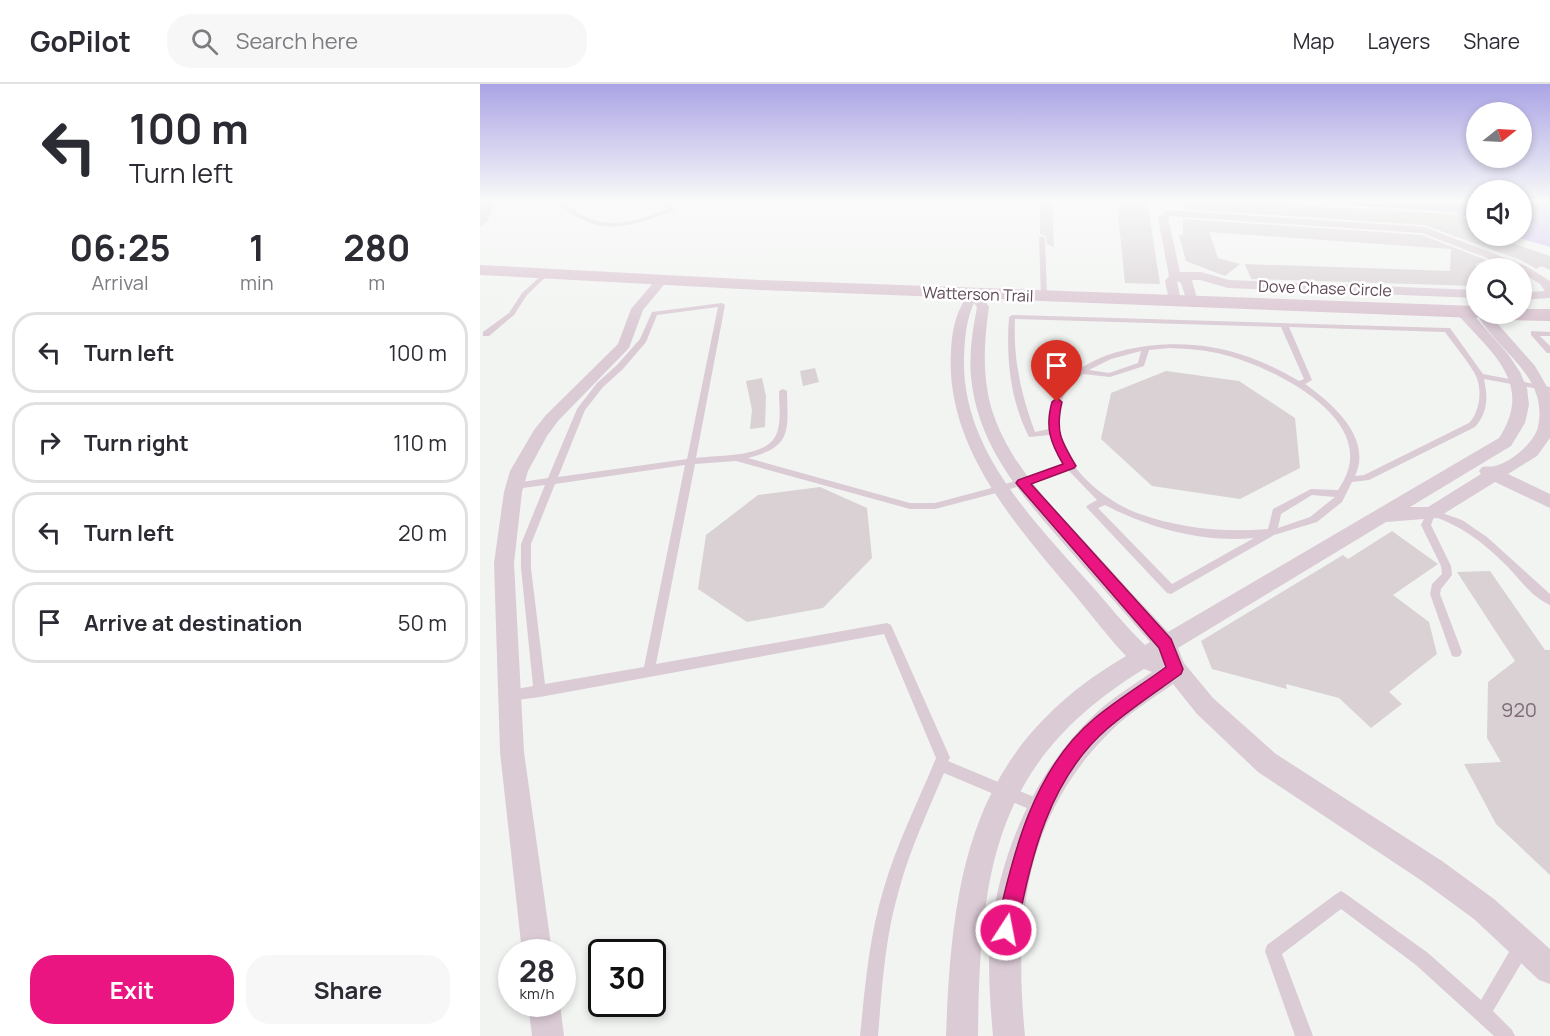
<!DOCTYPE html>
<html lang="en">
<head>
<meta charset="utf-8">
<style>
  :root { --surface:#fff; --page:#f7f7f7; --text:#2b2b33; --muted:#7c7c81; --line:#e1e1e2; --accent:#eb1581 }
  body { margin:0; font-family:Manrope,sans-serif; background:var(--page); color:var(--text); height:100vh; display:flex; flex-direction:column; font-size:22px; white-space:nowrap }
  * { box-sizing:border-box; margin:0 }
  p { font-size:20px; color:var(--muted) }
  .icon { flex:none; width:33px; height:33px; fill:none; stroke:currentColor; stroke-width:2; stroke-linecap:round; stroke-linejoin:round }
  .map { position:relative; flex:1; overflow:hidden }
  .drawer { display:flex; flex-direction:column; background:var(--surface); width:480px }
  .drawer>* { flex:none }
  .top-card { background:#fff; color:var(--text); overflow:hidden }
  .needle { width:39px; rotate:72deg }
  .controls { position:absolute; left:986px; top:18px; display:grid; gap:12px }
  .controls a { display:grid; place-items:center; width:66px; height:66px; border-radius:50%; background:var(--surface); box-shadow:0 3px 9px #0003; font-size:30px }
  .speed { position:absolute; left:18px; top:855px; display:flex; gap:12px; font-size:30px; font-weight:700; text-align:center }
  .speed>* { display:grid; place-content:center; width:78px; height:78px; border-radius:50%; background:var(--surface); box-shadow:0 3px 9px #0003; line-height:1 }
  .speed small { font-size:15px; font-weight:400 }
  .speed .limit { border:3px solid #111; border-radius:9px; background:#fff; color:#111 }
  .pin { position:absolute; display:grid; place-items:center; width:51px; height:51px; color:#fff; margin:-62px -26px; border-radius:50% 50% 50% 0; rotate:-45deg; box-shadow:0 0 6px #0007 }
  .pin .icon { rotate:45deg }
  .me { position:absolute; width:66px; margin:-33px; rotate:11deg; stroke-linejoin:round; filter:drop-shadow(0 0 4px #0008) }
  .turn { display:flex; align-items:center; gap:21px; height:126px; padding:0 30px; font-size:27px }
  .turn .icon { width:78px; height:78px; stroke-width:2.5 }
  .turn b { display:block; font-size:42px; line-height:51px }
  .eta { display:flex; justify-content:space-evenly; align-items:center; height:102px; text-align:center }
  .eta b { font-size:36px; font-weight:700; line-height:42px }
  .action { display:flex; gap:12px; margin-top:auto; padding:12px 30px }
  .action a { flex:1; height:69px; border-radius:24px; background:var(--accent); color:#fff; font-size:24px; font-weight:700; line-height:69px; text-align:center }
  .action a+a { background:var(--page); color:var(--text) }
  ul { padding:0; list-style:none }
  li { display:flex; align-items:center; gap:18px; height:81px; margin:0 12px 9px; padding:0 18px; border:3px solid var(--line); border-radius:24px }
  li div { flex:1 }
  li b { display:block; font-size:22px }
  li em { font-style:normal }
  header { display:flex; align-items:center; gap:36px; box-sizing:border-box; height:84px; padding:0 30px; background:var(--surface); border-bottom:2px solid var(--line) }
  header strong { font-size:28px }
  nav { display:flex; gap:33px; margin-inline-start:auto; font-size:21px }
  .search { width:420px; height:54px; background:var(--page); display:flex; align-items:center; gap:15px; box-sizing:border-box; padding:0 21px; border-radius:24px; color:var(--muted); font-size:22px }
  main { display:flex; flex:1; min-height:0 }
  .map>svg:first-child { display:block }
  .green { fill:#d0c0f1 }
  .building { fill:#d9d1d4 }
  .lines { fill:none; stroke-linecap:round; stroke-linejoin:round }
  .service { fill:#dbcbd5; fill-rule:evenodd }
  .minor { fill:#dbcbd5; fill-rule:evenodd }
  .tertiary { fill:#dbcbd5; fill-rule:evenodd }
  .secondary { fill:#dac4d0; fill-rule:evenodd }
  .route { fill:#eb1581; stroke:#990e54; stroke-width:1.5 }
  .labels { text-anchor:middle; stroke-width:5; stroke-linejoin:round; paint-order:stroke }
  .far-street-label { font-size:16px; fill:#604957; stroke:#fff }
  .near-number-label { font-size:20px; fill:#7e6b76 }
</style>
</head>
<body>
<header>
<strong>GoPilot</strong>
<div class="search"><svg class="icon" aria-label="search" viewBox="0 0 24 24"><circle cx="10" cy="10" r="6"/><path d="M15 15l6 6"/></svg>Search here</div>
<nav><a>Map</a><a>Layers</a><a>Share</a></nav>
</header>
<main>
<section class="drawer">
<div class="top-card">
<div class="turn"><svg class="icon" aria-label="left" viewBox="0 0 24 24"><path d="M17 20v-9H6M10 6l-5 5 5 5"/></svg><div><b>100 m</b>Turn left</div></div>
</div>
<div class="eta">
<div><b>06:25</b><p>Arrival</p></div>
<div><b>1</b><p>min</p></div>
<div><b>280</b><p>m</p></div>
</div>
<ul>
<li><svg class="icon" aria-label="left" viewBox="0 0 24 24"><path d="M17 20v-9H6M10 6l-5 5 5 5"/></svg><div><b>Turn left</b></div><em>100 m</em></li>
<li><svg class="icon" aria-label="right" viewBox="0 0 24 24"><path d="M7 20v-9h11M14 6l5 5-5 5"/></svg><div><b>Turn right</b></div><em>110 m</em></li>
<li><svg class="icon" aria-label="left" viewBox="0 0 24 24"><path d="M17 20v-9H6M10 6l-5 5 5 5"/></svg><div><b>Turn left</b></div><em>20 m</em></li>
<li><svg class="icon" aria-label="arrive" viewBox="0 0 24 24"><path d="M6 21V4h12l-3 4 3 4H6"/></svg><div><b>Arrive at destination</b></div><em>50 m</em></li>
</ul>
<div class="action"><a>Exit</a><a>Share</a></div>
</section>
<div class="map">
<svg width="1070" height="952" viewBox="0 0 1070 952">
  <rect width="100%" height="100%" fill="#f2f4f2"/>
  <!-- green -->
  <g class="green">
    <polygon points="784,116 996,116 996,135 972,128 945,126"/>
    <polygon points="1041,116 1070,116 1070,163 1033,152 1041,152"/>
  </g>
  <!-- building -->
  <g class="building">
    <polygon points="560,116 572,116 574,163 567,160 566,152 560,150"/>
    <polygon points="645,116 667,116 680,200 645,199 637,119"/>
    <polygon points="702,116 743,116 982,131 996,146 996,152 1011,152 1070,172 1070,186 1061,182 1056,185 1041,176 944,141 702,125"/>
    <polygon points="703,135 942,151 1006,176 996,180 996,202 771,195 765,180 970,187 971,165 729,148 738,174 760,180 745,192 706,177 699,151 703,151"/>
    <polygon points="335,284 339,298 323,302 320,287"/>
    <polygon points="686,287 759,297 815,334 820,384 760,415 672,402 621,355 631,309"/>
    <polygon points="282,294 286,312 285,343 270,345 272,326 266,297"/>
    <polygon points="340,403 387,424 392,474 343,524 267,538 218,505 226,451 278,411"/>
    <polygon points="912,447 958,480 913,511 949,538 957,570 909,608 922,620 891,644 859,614 806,600 807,605 732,585 721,557 863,471 868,475"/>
    <polygon points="1010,487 1065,566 1070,566 1070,791 1016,740 984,680 1021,678 1007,654 1008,598 1035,577 977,488"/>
  </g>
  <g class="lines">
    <!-- service -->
    <g class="service">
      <path d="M73,116C84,116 93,126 102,131C132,147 159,136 189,125L173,116H180L195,124L193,127C143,145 118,154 73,116Z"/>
      <polygon points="562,152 565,154 567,212 564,214 561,212 559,154"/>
      <polygon points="64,189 69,190 47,211 34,231 9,252 3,252 3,248 29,229 42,209"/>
      <path d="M242,219L245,221L216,374C237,371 283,374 295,353C302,341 299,321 299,307L303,305L307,307C308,347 312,363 268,374L430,419H455L519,402L585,381L573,361L570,351L549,353C530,316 526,274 529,233L532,231L967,244H970L1003,290L1070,303V307L1004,295C1008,314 1008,328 995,343L889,396L872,398L862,418L837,438L794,451L691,510L687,509L608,425L606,423L608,421L617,416L588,386L524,407L455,425H430L256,377L215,380L176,580L407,539L411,541L468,669L470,674L468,677L566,718L568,723L566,728L561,730L464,689C448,727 430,765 419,806C405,853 402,903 398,952H380C385,903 389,854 403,807C416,761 438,718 456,674L404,550L60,613L30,617L26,615L24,611L26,607L53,602L41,484V460L65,401L35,405L30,402L35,399L68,394L97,325L117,299L137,281L160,255L172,228ZM238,223L207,375L78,393L105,326L123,303L143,285L166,258L177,231ZM535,235L801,243L824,295L819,297C792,281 762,268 730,263C673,253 566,268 569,345L555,348C541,310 533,275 535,235ZM809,243L965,248C975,262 987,276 995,290C1003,305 1000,327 989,339L884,391L875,392C893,354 852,319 825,300L832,296ZM690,264C709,265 727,266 745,271C788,282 886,328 868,386C866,393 862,400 858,406L831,405L793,425L788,445C744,449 698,444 657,429C603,408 541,339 603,290L630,293L664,282L669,266ZM661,267L658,279L629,289L609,286L631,275ZM205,381L164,583L65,600L51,484V460L75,400ZM832,411L855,413L830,433L798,444L801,430ZM625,421C669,444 723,459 774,454L692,500L618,424Z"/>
      <polygon points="1051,247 1070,248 1070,252 1060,252 1070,262 1070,269 1067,269 1051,251"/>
      <path d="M951,425L982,436L1007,453L1070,510V521C1053,514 1040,496 1028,483C1007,462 983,442 954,433L951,441L971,482L972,491L961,505L960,510L982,568L980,572L976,573L972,572L950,510L952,500L962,490L961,482L941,441L948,426Z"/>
      <polygon points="861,807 866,810 948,869 1001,916 1036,856 1042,854 1048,856 1050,862 1048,868 1013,927 1032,946 1035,952 1014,952 936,881 861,825 802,870 833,952 815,952 785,867 787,861 856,810"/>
    </g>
    <!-- minor -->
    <g class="minor">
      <polygon points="687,126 944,143 1046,182 1070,197 1070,214 1041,216 1041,208 1065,207 1060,200 1041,188 1041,184 1033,184 942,149 690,132 688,134 700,188 721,188 749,196 996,206 996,214 748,204 720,196 712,196 718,218 716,221 708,221 701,199 697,197 701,217 695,221 689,217 685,197 689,192 678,134"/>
      <polygon points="182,192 188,196 163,226 149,264 78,337 67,352 48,387 42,408 34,479 44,668 72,868 42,868 20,668 14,479 24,408 30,387 54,346 66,331 138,260 151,225 178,193"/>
      <path d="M495,206L499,207L509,223C504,257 502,290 511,323C528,379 569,419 607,460C634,490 661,519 688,548L1019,354C1054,300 1013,270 978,231L977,228L978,225H988L1028,270L1040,288L1047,304L1049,321L1045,339L1031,362L930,423H948L1001,390L999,387L1002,383C1007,382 1011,383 1015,382C1031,378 1054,359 1058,343C1069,291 1017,268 997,230H1009L1055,282L1070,308V354L1057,372L1028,390L1070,410V424L1015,398L957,434L906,438L698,564L704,579L733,614L796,670L962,777L1014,815L1070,865V900L1059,896L994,835L942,797L778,688L717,630L693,600C671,616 647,630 628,650C543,735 534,839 545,952H513C510,917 507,882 511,847C520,769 554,690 610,635C628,616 651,603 672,588L664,585C513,677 500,788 498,952H466C472,786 492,662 646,572C627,552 611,530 593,509C535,440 465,363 471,267C472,245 476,225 491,207ZM494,219L497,223C492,249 488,275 492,301C501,368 548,419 591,468C617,498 644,528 670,558L665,561C645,542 628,520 610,500C553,436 481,365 484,273C485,254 486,236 494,219Z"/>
      <polygon points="48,920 80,920 84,952 52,952"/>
    </g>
    <!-- tertiary -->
    <polygon class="tertiary" points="4,116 16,116 7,138 0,142 0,124"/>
    <!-- secondary -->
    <g class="secondary">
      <polygon points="0,181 280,196 996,222 996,230 1004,230 996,234 280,206 0,191"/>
      <polygon points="1041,225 1070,225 1070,237 1028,236 1021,234 1019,230 1041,230"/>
    </g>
  </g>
  <!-- sky -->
  <linearGradient id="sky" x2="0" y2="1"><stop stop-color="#aba4e5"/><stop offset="0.47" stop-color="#f9faf9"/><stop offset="1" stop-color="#f9faf9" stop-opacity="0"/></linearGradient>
  <rect width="1070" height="249" fill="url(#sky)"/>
  <!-- route -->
  <path class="route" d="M577,314L582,318C575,347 581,357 596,382L594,384L551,400L691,555L703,585L701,590C676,608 650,625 627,645C569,695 550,775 537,846L534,854L526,857L519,854L516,846C532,772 553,685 615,634C638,615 663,600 686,583L679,564L536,399L538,396L583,380C570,358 565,343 572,318Z"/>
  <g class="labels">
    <!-- far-street labels -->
    <g class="far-street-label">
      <text transform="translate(845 204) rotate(2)" y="6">Dove Chase Circle</text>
      <text transform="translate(498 210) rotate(2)" y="6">Watterson Trail</text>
    </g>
    <!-- near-number labels -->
    <g class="near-number-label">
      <text x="1039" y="633">920</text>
    </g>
  </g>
</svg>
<div class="controls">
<a><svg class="needle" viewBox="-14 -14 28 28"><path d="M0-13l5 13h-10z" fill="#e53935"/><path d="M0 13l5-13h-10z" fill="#7c7c81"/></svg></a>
<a><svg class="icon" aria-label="sound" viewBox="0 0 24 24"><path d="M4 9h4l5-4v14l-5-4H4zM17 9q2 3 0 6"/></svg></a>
<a><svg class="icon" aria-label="search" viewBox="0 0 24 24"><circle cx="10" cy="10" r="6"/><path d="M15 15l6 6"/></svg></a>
</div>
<div class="speed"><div>28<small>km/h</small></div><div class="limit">30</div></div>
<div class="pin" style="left:577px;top:318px;background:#d93025"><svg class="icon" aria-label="arrive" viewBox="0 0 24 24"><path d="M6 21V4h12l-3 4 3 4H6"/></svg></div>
<svg class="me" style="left:526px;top:846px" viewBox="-20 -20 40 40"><circle r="17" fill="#eb1581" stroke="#fff" stroke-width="3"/><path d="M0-11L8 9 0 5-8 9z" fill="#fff"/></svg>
</div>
</main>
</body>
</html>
